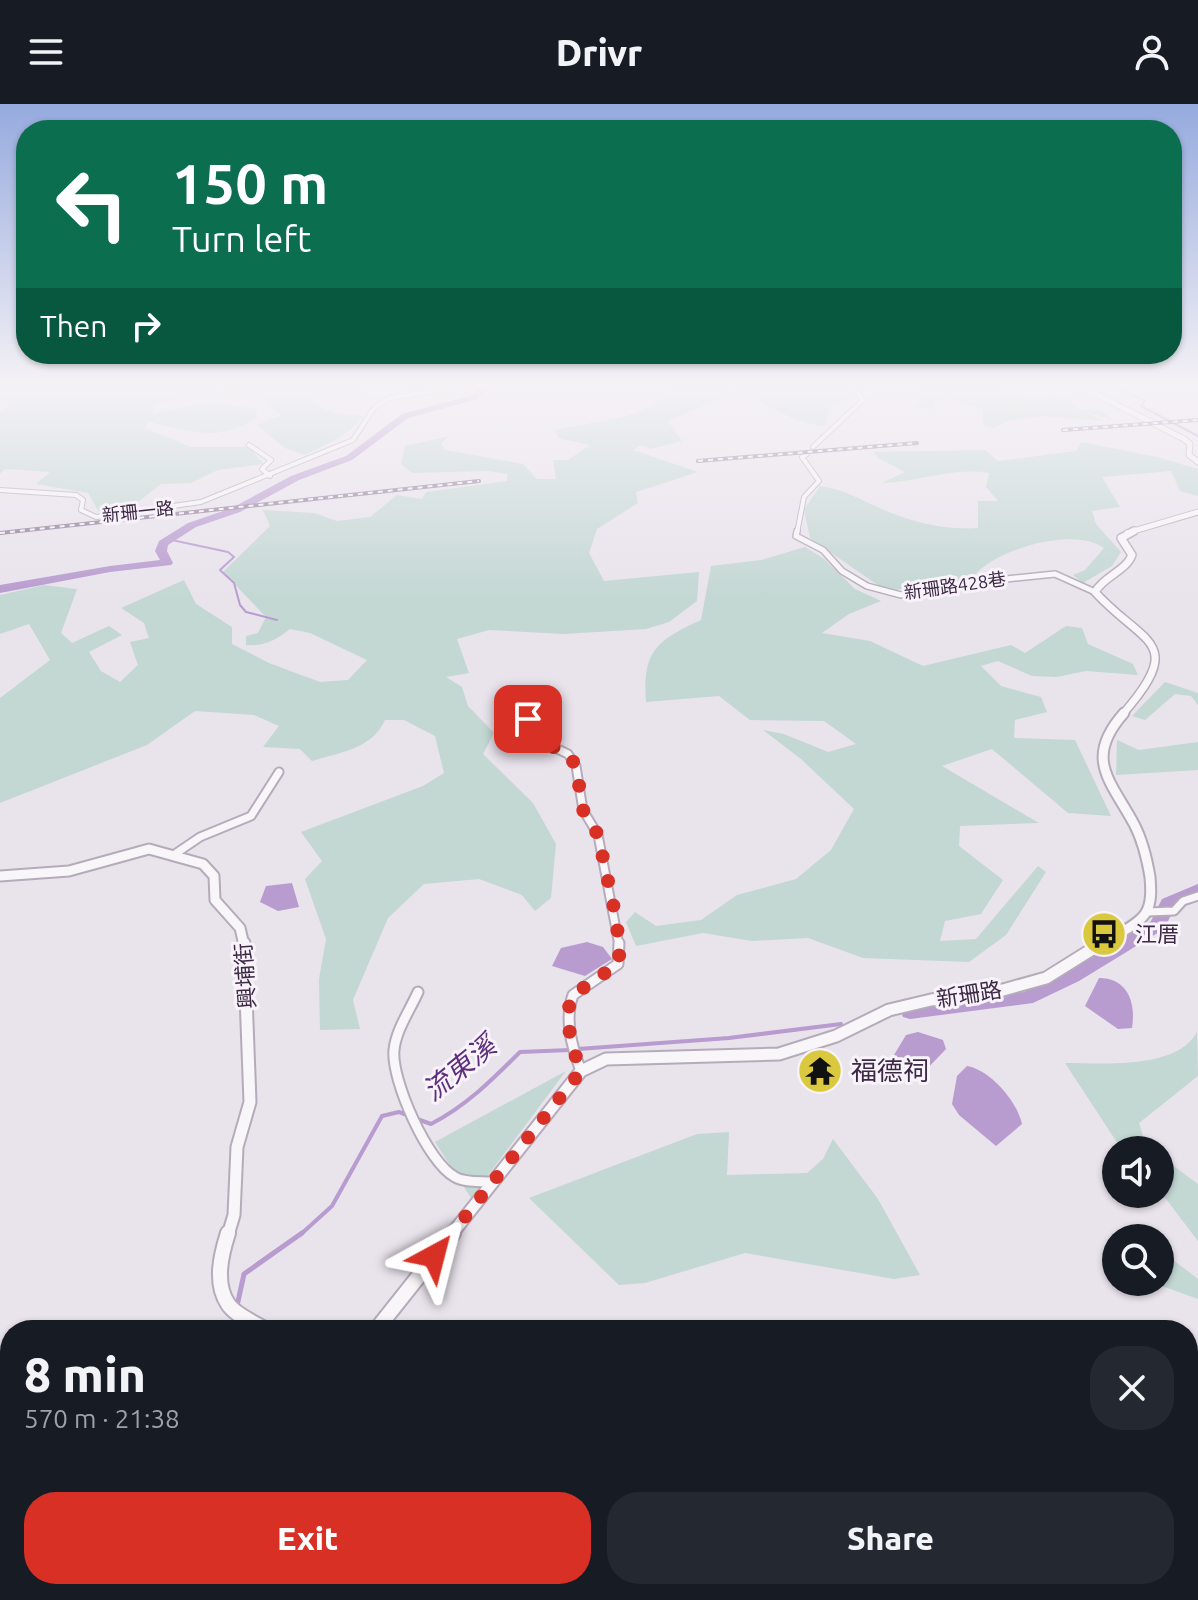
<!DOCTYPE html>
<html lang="en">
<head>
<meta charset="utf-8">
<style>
  :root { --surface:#171b24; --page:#242831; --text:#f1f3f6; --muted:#9ea1a6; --accent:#d93025 }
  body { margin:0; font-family:Ubuntu,"Noto Sans TC",sans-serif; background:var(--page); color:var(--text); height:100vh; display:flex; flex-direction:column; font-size:30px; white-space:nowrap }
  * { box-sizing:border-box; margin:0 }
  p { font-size:26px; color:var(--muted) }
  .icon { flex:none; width:44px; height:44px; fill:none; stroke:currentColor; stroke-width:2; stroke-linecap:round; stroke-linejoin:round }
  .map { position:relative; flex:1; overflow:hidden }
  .panel { position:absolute; left:0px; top:1216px; width:1198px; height:280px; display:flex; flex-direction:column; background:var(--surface); border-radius:32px 32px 0 0; box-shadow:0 2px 6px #0004 }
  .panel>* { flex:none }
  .hud { position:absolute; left:16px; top:16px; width:1166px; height:244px; border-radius:32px; box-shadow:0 2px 6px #0004; background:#0b6e4f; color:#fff; overflow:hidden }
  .controls { position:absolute; left:1102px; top:1032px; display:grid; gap:16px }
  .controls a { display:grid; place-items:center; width:72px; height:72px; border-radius:50%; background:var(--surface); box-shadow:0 2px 6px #0004; font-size:40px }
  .pin { position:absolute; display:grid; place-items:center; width:68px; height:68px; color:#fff; margin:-34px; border-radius:16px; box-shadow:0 4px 12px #0006 }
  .me { position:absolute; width:88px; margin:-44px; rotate:38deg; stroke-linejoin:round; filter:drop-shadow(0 0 6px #0008) }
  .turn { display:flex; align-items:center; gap:28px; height:168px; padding:0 24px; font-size:36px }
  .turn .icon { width:104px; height:104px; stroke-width:2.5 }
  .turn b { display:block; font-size:56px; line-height:68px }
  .then { display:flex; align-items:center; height:76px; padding:0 24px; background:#0003; gap:16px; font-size:30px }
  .round { display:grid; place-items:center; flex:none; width:84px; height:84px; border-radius:32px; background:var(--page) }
  .summary { display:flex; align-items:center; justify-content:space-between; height:136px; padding:0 24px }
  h1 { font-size:48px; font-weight:800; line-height:60px }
  .button { display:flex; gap:16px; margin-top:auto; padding:16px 24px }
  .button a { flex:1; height:92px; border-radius:32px; background:var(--accent); color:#fff; font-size:32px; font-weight:800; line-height:92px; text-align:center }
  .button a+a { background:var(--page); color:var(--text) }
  header { display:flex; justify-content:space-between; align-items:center; height:104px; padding:0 24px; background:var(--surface); font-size:36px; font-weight:800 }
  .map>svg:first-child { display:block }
  .green { fill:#c3d7d3 }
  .water { fill:#b89bcf }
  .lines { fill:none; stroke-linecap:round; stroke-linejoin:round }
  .stream-far2 { stroke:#b89bcf; stroke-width:2 }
  .stream-far1 { stroke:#b89bcf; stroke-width:4 }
  .stream { stroke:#b89bcf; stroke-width:5 }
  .river { fill:#b89bcf; fill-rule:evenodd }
  .minor-far4-casing { stroke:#b5abba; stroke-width:6 }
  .minor-far3-casing { stroke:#b5abba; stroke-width:8 }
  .minor-far2-casing { stroke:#b5abba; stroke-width:11 }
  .minor-far1-casing { stroke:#b5abba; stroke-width:13 }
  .minor-casing { stroke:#b5abba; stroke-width:15 }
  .tertiary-far4-casing { stroke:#b5abba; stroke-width:7 }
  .tertiary-far3-casing { stroke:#b5abba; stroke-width:10 }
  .tertiary-far2-casing { stroke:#b5abba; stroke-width:13 }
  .tertiary-far1-casing { stroke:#b5abba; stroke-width:15 }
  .tertiary-casing { stroke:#b5abba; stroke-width:18 }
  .minor-far4 { stroke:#f9f6fa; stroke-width:4 }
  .minor-far3 { stroke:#f9f6fa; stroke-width:5 }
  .minor-far2 { stroke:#f9f6fa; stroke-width:7 }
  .minor-far1 { stroke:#f9f6fa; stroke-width:9 }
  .minor { stroke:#f9f6fa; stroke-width:11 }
  .tertiary-far4 { stroke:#f9f6fa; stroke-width:5 }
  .tertiary-far3 { stroke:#f9f6fa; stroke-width:7 }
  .tertiary-far2 { stroke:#f9f6fa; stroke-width:9 }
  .tertiary-far1 { stroke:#f9f6fa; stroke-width:11 }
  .tertiary { stroke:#f9f6fa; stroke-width:14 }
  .rail-casing { stroke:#8e7b97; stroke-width:4 }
  .rail { stroke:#f7f3f9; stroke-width:2; stroke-dasharray:5; stroke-linecap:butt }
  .wall { fill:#aea5b3 }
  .building { fill:#cac0d0; stroke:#8d8692; stroke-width:2 }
  .route { stroke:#d93025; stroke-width:14; stroke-dasharray:0 25.2 }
  .labels { text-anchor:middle; stroke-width:6; stroke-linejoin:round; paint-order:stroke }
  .far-street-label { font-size:18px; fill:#3d2946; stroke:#f7f3f9 }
  .poi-label { font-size:22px; fill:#3d2946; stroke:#f7f3f9; text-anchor:start }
  .street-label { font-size:22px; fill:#3d2946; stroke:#f7f3f9 }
  .near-poi-label { font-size:26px; fill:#3d2946; stroke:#f7f3f9; text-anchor:start }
  .near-water-label { font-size:28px; font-style:italic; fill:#5e2f7e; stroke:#f7f3f9 }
</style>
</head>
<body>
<header><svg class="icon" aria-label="menu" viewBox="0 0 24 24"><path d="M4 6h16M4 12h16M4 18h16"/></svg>Drivr<svg class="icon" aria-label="person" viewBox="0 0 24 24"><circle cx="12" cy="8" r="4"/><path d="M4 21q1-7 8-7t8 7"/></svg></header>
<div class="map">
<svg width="1198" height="1496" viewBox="0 0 1198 1496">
  <rect width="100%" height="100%" fill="#e9e3ec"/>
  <!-- green -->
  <g class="green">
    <path d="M0,284H357L376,296L314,292L310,298L333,309L363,312C348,332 327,340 305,351L285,344L257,321L282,311L251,289L218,285L154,301L152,310L207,298L256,305L257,313C221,340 188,326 148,318L145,324L191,343H249L264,360L218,366L191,379L161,380L134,401L99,408L88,389L36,380L50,368L5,365L0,370V308L10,301L0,296Z"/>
    <path d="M674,284H730L724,293L668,317L682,337L651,345L641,341L633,346L698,368L636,388L638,399L597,425L589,449L604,477L699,468L697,497L669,518L646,525L564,530L489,526L457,535L469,569L446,573L462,583L468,602L494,629L483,650L533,699L556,740L551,794L535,807L522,791L479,775L424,780L388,814L353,896L360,925L320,926L319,875L326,835L305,775L322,757L301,728L423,682L444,669L435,632L404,616H385C372,645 341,648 312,657L300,645L263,643L279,622L254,611L195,607L147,641L0,699V594L50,556L29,520L0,530V491L44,481L77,485L61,529L72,539L109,522L122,531L89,548L101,567L120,578L138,561L130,538L149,534L144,519L121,504L184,476L196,500L232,523V540L269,559L320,578L348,576L367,556L310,529L290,525C278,535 263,543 246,541V532L258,529L266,513L223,468L270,422L263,406L314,409L337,417L370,413L397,391L422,395L426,388L507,377V370L488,367L412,369L401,360L405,342L449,332L441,340L445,346L523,360L537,375H556L553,356H568L590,341L558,334L556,326C596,316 646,317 674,284Z"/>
    <path d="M737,284H846L851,296L830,302L825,322C792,319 765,300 737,284Z"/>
    <polygon points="917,284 983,284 1039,296 1048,292 1071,295 1077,305 1101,306 1113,316 1085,308 1104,317 1042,312 1007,317 994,324 984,322 982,305 947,295 937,296 932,306 914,302 923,292"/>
    <path d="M1081,338L1157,353L1198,365V392L1180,387L1171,367L1102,373L1120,403L1092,407L1096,420L1121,448L1112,462L1083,479L1073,471L1085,466L1104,444C1074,422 995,445 973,473L896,486L879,482L810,434L804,406L820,382C845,386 851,391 873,401C904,416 944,427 978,424V397H998L986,383L989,369C953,363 918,378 882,379L905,368L878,354L874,348L985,346L998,357L1076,347Z"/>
    <path d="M805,443L823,454L855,485L881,497L849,510L822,529L870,537L923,562L1011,541L1025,549L1066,522L1082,524L1088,540L1133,560L1138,571L1086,567L1057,573L1032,572L998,557L981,562L1001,582L1041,593L1047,608L1015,616L1014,634L1075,636L1111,712L1068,709L992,645L942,662L1039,719L960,722L959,742L1003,776L981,810L945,817L940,837L976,835L1038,762L1046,768L1006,831L969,858L863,854L808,834L752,837L703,829L636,842L626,818L635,808L656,822L701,816L737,791L796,775L831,746L854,705L801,655L763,626L784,630L828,648L856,640L824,617L750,616L719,592L646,598C642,547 657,536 701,516L711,462L761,456Z"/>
    <polygon points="1165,578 1198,589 1198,601 1191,592 1175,590 1145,616 1132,612"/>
    <polygon points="1117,636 1139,646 1198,638 1198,666 1116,671"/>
    <path d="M1197,928L1198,972L1139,1019L1146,1042L1151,1046H1122L1065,959C1102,959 1177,966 1197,928Z"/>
    <polygon points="566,967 471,1094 435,1038"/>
    <polygon points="729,1028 727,1071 807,1069 823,1055 833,1035 878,1095 920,1171 894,1175 745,1149 645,1179 619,1181 529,1094 697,1030"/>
    <polygon points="1160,1052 1198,1080 1198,1137 1160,1087"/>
    <polygon points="1160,1146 1198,1175 1198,1195 1151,1178 1160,1178"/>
    <polygon points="1198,1433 1198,1496 1158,1496 1161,1486 1188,1486 1188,1437"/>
  </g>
  <!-- water -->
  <g class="water">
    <polygon points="292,779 299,803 278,807 260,798 266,782"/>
    <polygon points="587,838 603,843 612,855 585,872 552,862 561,844"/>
    <path d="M1099,874C1128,874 1136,899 1132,924L1118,925L1085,902Z"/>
    <polygon points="918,928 943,936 946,945 923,969 904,964 894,951 906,931"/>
    <path d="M967,962C990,966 1017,997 1022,1020L996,1042L959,1011L952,1000L957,972Z"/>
  </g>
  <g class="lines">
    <!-- stream-far2 -->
    <g class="stream-far2">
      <polyline points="1119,284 1145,297 1141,302 1198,332"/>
      <polyline points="167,435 228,448 234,453 220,466 234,479 240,501 246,508 277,516"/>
    </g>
    <!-- stream-far1 -->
    <g class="stream-far1">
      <polyline points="578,945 729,934 841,920"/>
      <path d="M417,1015L431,1020C466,1002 492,976 520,948L570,946"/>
      <polyline points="300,1131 332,1102 382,1012 399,1008 410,1012"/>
    </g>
    <!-- stream -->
    <g class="stream">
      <polyline points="237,1202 244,1170 302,1129"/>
      <polyline points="232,1226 234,1214"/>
      <polyline points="103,1496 108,1486"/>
    </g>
    <!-- river -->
    <g class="river">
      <polygon points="479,284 488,284 478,295 408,314 352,356 299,376 240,408 196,423 168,441 167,447 173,459 171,461 110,468 0,489 0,481 110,462 160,456 155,447 159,437 188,419 232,404 291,372 346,352 402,310 472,291"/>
      <polygon points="1198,780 1198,792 1175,803 1164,825 1079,877 1033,899 910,915 903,913 901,908 903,903 910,901 1024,888 1067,867 1151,817 1162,795"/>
    </g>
    <!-- minor-far4 casing -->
    <g class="minor-far4-casing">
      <g id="minor-far4">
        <polyline points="249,341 271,356 262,365 270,372"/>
        <polyline points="813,343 863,296 855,284"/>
        <polyline points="0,386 76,391 83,396 81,406 96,413 201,398 353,336 374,304 390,294 449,284"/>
        <polyline points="797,429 804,393 819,377 802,353 807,350"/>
      </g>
    </g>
    <!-- minor-far3 casing -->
    <g class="minor-far3-casing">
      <polyline id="minor-far3" points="797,427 796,432 823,446 842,467 867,482 901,491 935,482 1055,470 1095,488"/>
    </g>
    <!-- minor-far2 casing -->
    <g class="minor-far2-casing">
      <g id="minor-far2">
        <polyline points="528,615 539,636 568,650 576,662 583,706 598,731 619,841"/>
        <polyline points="175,750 200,733 251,712 279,668"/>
        <polyline points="1147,808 1174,807 1183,797 1198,792"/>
      </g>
    </g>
    <!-- minor-far1 casing -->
    <g class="minor-far1-casing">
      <g id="minor-far1">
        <path d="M418,888C410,906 396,926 394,946C391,976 428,1059 455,1073C465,1079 480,1077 492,1078"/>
        <path d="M581,967C572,943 564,916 573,891L618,860L619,839"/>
      </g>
    </g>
    <!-- minor casing -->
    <g class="minor-casing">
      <polyline id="minor" points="747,1486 758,1496"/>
    </g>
    <!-- tertiary-far4 casing -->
    <g class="tertiary-far4-casing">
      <g id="tertiary-far4">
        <polyline points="1084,284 1184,335 1190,340 1189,351 1198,358"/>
        <polyline points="1127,429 1198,408"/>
      </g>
    </g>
    <!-- tertiary-far3 casing -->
    <g class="tertiary-far3-casing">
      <path id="tertiary-far3" d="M1122,611C1188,536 1143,541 1095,488C1104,472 1126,467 1132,451L1121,434L1134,427"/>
    </g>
    <!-- tertiary-far2 casing -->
    <g class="tertiary-far2-casing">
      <g id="tertiary-far2">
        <polyline points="0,772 69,767 149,745 203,760 214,772 215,796 240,824 244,841"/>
        <path d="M1099,841C1112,832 1136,823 1145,810C1152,800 1151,785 1150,773C1147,755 1143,737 1134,720C1111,677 1083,655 1124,609"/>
      </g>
    </g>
    <!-- tertiary-far1 casing -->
    <g class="tertiary-far1-casing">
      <g id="tertiary-far1">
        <polyline points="228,1131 234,1111 237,1043 250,998 244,839"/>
        <polyline points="451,1131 581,967 606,955 779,950 836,932 889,906 931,896 1003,886 1046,874 1102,839"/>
      </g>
    </g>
    <!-- tertiary casing -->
    <g class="tertiary-casing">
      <g id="tertiary">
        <path d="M228,1129C221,1151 214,1179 228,1200C235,1211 255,1219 266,1226"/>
        <polyline points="376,1226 453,1129"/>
        <polyline points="146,1496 154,1486"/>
      </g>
    </g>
    <!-- minor-far4 -->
    <use href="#minor-far4" class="minor-far4"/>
    <!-- minor-far3 -->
    <use href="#minor-far3" class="minor-far3"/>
    <!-- minor-far2 -->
    <use href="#minor-far2" class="minor-far2"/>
    <!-- minor-far1 -->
    <use href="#minor-far1" class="minor-far1"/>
    <!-- minor -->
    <use href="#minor" class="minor"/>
    <!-- tertiary-far4 -->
    <use href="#tertiary-far4" class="tertiary-far4"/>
    <!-- tertiary-far3 -->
    <use href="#tertiary-far3" class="tertiary-far3"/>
    <!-- tertiary-far2 -->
    <use href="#tertiary-far2" class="tertiary-far2"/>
    <!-- tertiary-far1 -->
    <use href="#tertiary-far1" class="tertiary-far1"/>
    <!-- tertiary -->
    <use href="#tertiary" class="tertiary"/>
    <!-- rail casing -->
    <g class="rail-casing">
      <g id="rail">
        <polyline points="1063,326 1198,316"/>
        <polyline points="698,357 917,339"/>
        <polyline points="0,429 479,377"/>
      </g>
    </g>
    <!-- rail -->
    <use href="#rail" class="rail"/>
  </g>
  <!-- wall -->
  <polygon class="wall" points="829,952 823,978 813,975 814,967"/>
  <!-- building -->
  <polygon class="building" points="819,950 829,952 824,970 814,967"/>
  <!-- sky -->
  <linearGradient id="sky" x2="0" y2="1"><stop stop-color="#95aade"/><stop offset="0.57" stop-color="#f5f2f6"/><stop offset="1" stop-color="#f5f2f6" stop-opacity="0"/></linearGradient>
  <rect width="1198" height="494" fill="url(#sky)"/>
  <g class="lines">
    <!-- route -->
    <path class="route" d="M434,1152L581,967C573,947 562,912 573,891L618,860L620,845L615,809L598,731L583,706L576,662L568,650L539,636L528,615"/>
  </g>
  <!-- icons -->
  <defs>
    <g id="bus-disc" transform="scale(2.3)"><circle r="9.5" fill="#dac93f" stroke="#f7f3f9"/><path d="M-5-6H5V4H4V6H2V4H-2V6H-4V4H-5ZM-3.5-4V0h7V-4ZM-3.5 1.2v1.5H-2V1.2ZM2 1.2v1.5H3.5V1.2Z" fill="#111"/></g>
    <g id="temple-disc" transform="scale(2.3)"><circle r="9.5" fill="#dac93f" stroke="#f7f3f9"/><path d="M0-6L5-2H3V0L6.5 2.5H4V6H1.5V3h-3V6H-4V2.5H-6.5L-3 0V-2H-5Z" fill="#111"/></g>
  </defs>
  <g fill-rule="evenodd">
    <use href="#bus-disc" x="1104" y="830"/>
    <use href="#temple-disc" x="820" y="967"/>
  </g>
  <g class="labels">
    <!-- far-street labels -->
    <g class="far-street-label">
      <text transform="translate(138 408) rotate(-6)" y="6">新珊一路</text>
      <text transform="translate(955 482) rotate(-8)" y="6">新珊路428巷</text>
    </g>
    <!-- poi labels -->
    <g class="poi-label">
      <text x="1135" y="838">江厝</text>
    </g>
    <!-- street labels -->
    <g class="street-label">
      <text transform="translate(245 872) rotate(-94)" y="8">興埔街</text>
      <text transform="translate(969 890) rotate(-9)" y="8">新珊路</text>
    </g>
    <!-- near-poi labels -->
    <g class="near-poi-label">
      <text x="851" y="976">福德祠</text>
    </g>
    <!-- near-water labels -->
    <g class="near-water-label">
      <text transform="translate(459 964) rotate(-39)" y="10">流東溪</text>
    </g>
  </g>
</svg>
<div class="controls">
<a><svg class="icon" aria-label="sound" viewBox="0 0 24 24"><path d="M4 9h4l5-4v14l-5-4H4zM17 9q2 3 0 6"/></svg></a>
<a><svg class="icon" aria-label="search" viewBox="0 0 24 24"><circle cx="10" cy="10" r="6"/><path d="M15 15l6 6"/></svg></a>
</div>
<div class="pin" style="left:528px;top:615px;background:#d93025"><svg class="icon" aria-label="arrive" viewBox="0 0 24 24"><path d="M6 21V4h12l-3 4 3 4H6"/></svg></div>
<svg class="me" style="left:434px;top:1152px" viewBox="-20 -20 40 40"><path d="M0-17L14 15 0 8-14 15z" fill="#d93025" stroke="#fff" stroke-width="4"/></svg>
<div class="hud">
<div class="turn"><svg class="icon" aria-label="left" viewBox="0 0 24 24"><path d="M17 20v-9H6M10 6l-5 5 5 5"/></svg><div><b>150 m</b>Turn left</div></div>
<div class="then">Then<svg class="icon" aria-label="right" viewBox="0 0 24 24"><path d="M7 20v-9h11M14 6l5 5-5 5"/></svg></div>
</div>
<section class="panel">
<div class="summary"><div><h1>8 min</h1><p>570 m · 21:38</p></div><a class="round"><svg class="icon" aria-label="close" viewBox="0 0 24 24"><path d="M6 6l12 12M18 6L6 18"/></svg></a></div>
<div class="button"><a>Exit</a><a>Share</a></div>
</section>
</div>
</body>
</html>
